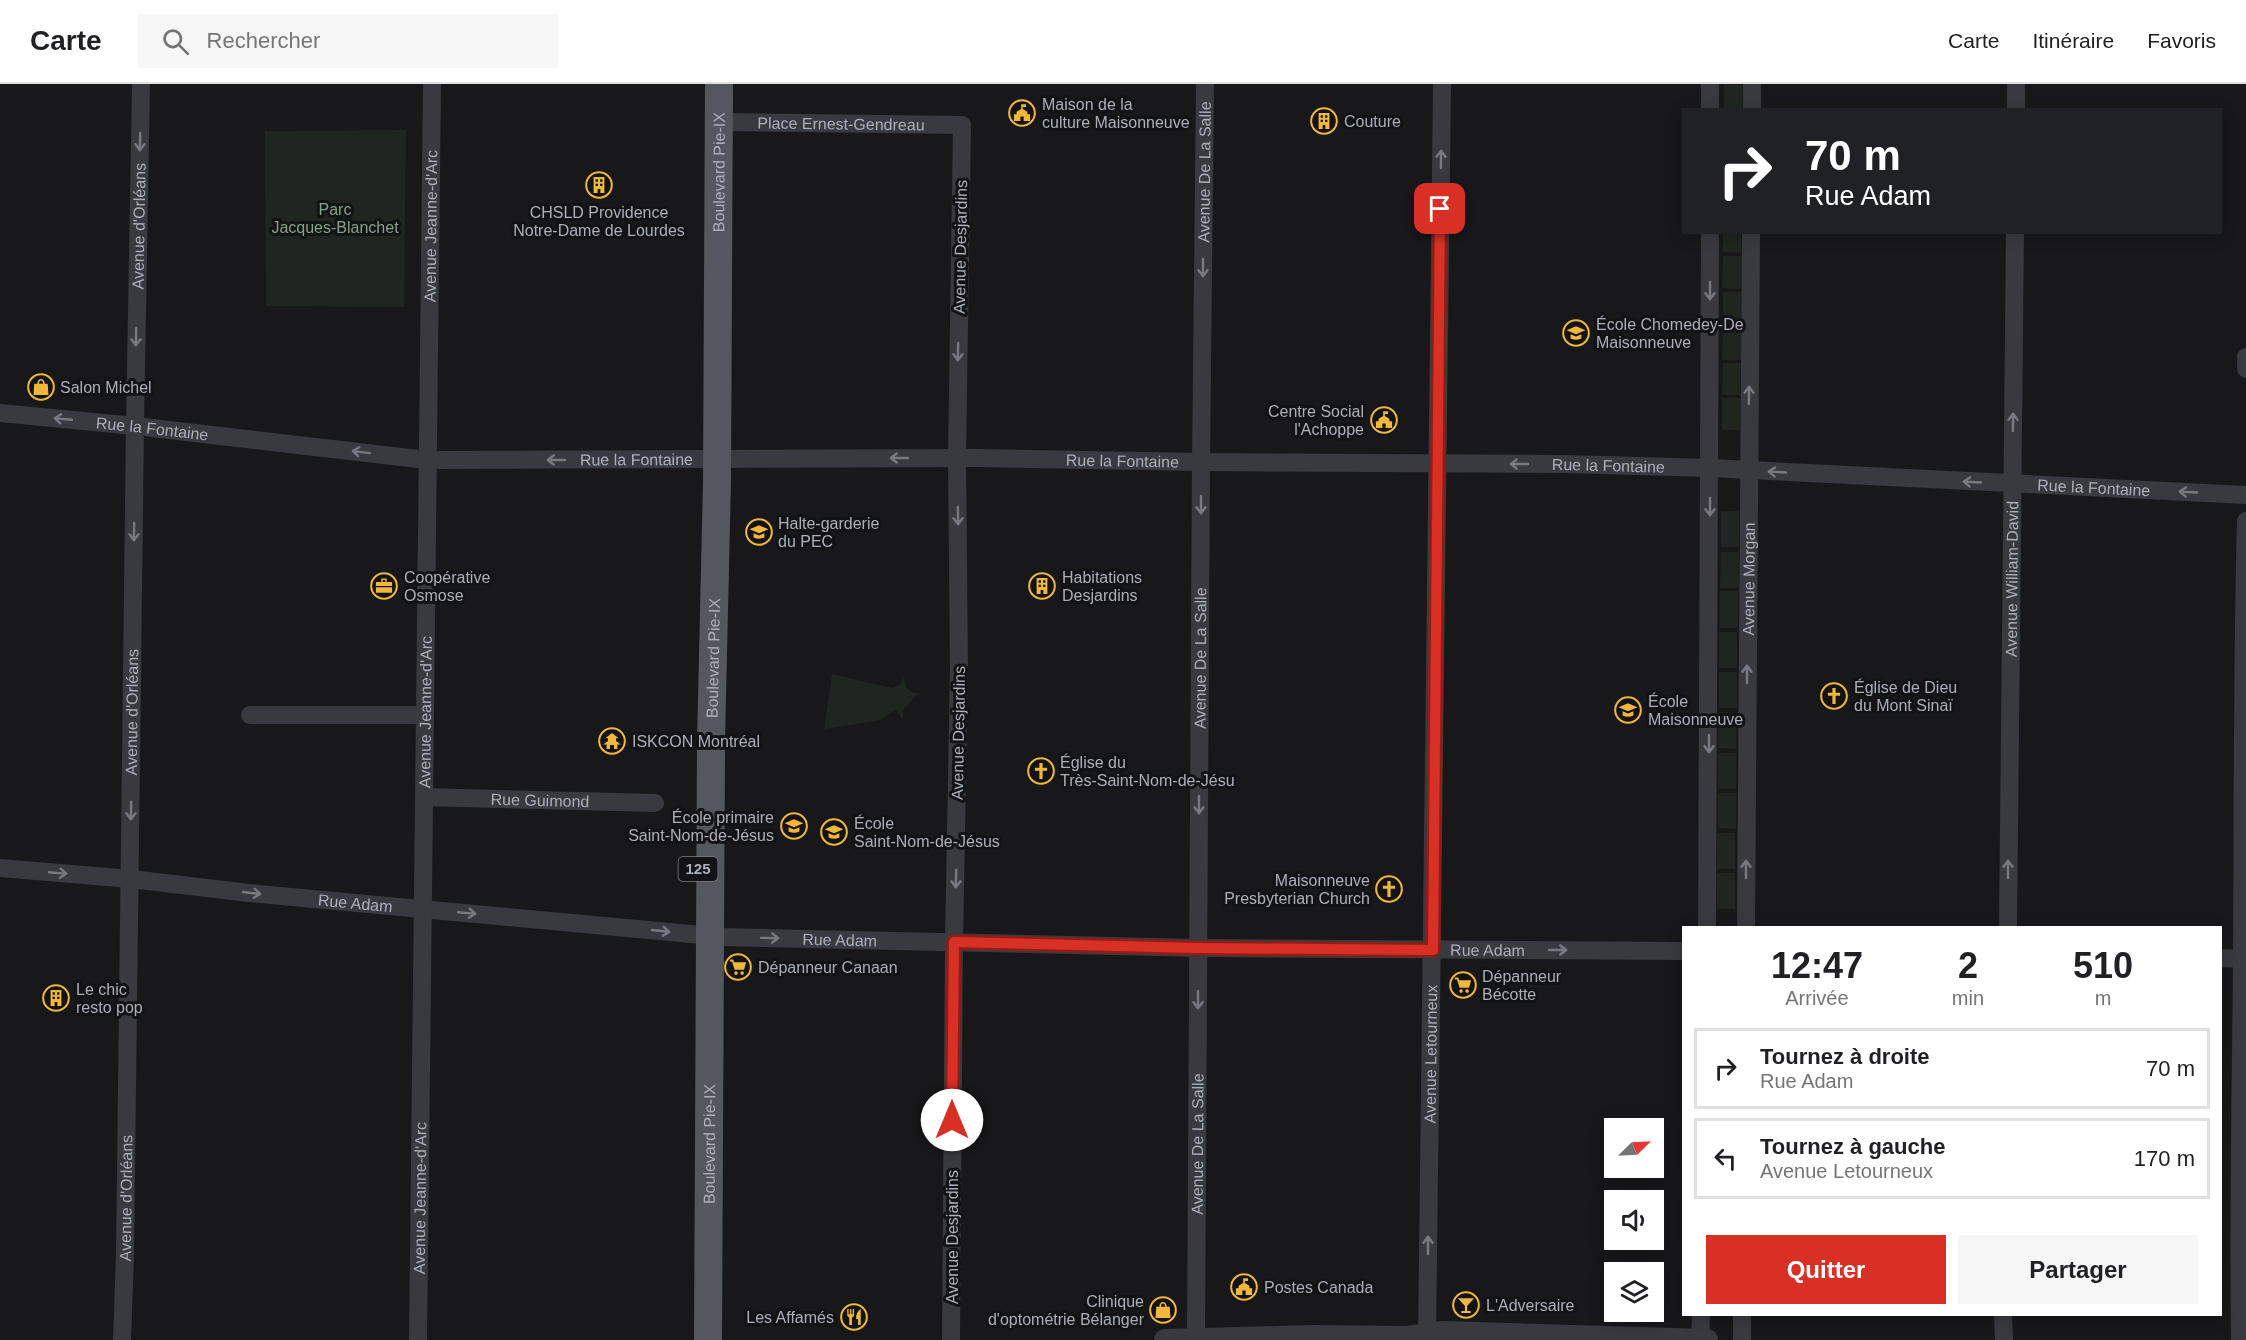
<!DOCTYPE html>
<html lang="fr">
<head>
<meta charset="utf-8">
<style>
  :root { --surface:#fff; --page:#f6f6f6; --text:#202124; --muted:#757577; --line:#e0e0e0; --accent:#d93025 }
  body { margin:0; font-family:Arial,sans-serif; background:var(--page); color:var(--text); height:100vh; display:flex; flex-direction:column; font-size:22px; white-space:nowrap }
  * { box-sizing:border-box; margin:0 }
  p { font-size:20px; color:var(--muted) }
  .icon { flex:none; width:33px; height:33px; fill:none; stroke:currentColor; stroke-width:2; stroke-linecap:round; stroke-linejoin:round }
  .map { position:relative; flex:1; overflow:hidden }
  .details { position:absolute; left:1682px; top:842px; width:540px; height:390px; display:flex; flex-direction:column; background:var(--surface); border-radius:0px; box-shadow:0 3px 15px #0003 }
  .details>* { flex:none }
  .banner { position:absolute; left:1682px; top:24px; width:540px; height:126px; border-radius:0px; box-shadow:0 3px 15px #0003; background:#202124; color:#fff; overflow:hidden }
  .needle { width:39px; rotate:66deg }
  .controls { position:absolute; left:1604px; top:1034px; display:grid; gap:12px }
  .controls a { display:grid; place-items:center; width:60px; height:60px; border-radius:0px; background:var(--surface); box-shadow:0 3px 15px #0003; font-size:30px }
  .pin { position:absolute; display:grid; place-items:center; width:51px; height:51px; color:#fff; margin:-26px; border-radius:12px; box-shadow:0 3px 9px #0006 }
  .me { position:absolute; width:66px; margin:-33px; rotate:0deg; stroke-linejoin:round; filter:drop-shadow(0 0 4px #0008) }
  .turn { display:flex; align-items:center; gap:21px; height:126px; padding:0 24px; font-size:27px }
  .turn .icon { width:78px; height:78px; stroke-width:2.5 }
  .turn b { display:block; font-size:42px; line-height:51px }
  .eta { display:flex; justify-content:space-evenly; align-items:center; height:102px; text-align:center }
  .eta b { font-size:36px; font-weight:600; line-height:42px }
  .primary-button { display:flex; gap:12px; margin-top:auto; padding:12px 24px }
  .primary-button a { flex:1; height:69px; border-radius:0px; background:var(--accent); color:#fff; font-size:24px; font-weight:600; line-height:69px; text-align:center }
  .primary-button a+a { background:var(--page); color:var(--text) }
  ul { padding:0; list-style:none }
  li { display:flex; align-items:center; gap:18px; height:81px; margin:0 12px 9px; padding:0 12px; border:3px solid var(--line); border-radius:0px }
  li div { flex:1 }
  li b { display:block; font-size:22px }
  li em { font-style:normal }
  header { display:flex; align-items:center; gap:36px; box-sizing:border-box; height:84px; padding:0 30px; background:var(--surface); border-bottom:2px solid var(--line) }
  header strong { font-size:28px }
  nav { display:flex; gap:33px; margin-inline-start:auto; font-size:21px }
  .search { width:420px; height:54px; background:var(--page); display:flex; align-items:center; gap:15px; box-sizing:border-box; padding:0 21px; border-radius:0px; color:var(--muted); font-size:22px }
  .map>svg:first-child { display:block }
  .green { fill:#1e261f }
  .lines { fill:none; stroke-linecap:round; stroke-linejoin:round }
  .minor { stroke:#393a3f; stroke-width:18 }
  .tertiary { stroke:#393a3f; stroke-width:22 }
  .primary { stroke:#55575e; stroke-width:28 }
  .oneway { stroke:#787a83 }
  .route-casing { stroke:#8d1f18; stroke-width:15 }
  .route { stroke:#d93025; stroke-width:10 }
  .labels { text-anchor:middle; stroke-width:6; stroke-linejoin:round; paint-order:stroke }
  .shield { fill:#131315; stroke:#7d8088; stroke-width:1.5 }
  .shield-label { font-size:15px; font-weight:bold; fill:#abafba }
  .poi-label { font-size:16px; fill:#abafba; stroke:#131315; text-anchor:start }
  .street-label { font-size:16px; fill:#abafba; stroke:#131315 }
  .park-label { font-size:16px; fill:#82a485; stroke:#131315 }
</style>
</head>
<body>
<header>
<strong>Carte</strong>
<div class="search"><svg class="icon" aria-label="search" viewBox="0 0 24 24"><circle cx="10" cy="10" r="6"/><path d="M15 15l6 6"/></svg>Rechercher</div>
<nav><a>Carte</a><a>Itinéraire</a><a>Favoris</a></nav>
</header>
<div class="map">
<svg width="2246" height="1256" viewBox="0 0 2246 1256">
  <rect width="100%" height="100%" fill="#18181a"/>
  <!-- green -->
  <g class="green">
    <polygon points="1724,0 1742,1 1742,25 1724,25"/>
    <polygon points="406,46 404,223 266,222 265,47"/>
    <polygon points="1723,149 1741,149 1741,169 1723,168"/>
    <polygon points="1723,172 1742,172 1741,205 1722,204"/>
    <polygon points="1723,208 1741,208 1741,240 1723,239"/>
    <polygon points="1723,243 1741,243 1741,276 1722,276"/>
    <polygon points="1723,279 1741,279 1740,311 1722,311"/>
    <polygon points="1722,314 1741,314 1740,346 1722,346"/>
    <rect x="1721" y="427" width="18" height="36"/>
    <polygon points="1721,468 1739,468 1739,504 1720,504"/>
    <rect x="1720" y="507" width="18" height="37"/>
    <rect x="1719" y="548" width="18" height="36"/>
    <rect x="1719" y="588" width="18" height="36"/>
    <path d="M832,590L892,604L900,601L904,593C905,603 907,607 918,610C912,614 909,622 904,624L902,636L896,625L881,636L824,645Z"/>
    <polygon points="1719,628 1737,629 1736,665 1718,664"/>
    <rect x="1718" y="669" width="18" height="36"/>
    <polygon points="1718,709 1736,709 1736,745 1718,744"/>
    <rect x="1717" y="749" width="18" height="36"/>
    <rect x="1717" y="789" width="18" height="36"/>
  </g>
  <g class="lines">
    <!-- minor -->
    <g class="minor">
      <polyline points="1710,0 1710,26"/>
      <polyline points="1752,26 1752,0"/>
      <polyline points="2016,26 2016,0"/>
      <path id="s1" d="M719,38L962,41L957,374L959,584L954,858L951,1256"/>
      <polyline points="2246,273 2246,285"/>
      <path id="s2" d="M0,329L135,342L427,376L977,374L1201,378L1564,380L1710,384L2246,411"/>
      <polyline points="250,631 425,631"/>
      <path id="s3" d="M424,713L655,719"/>
      <path id="s4" d="M0,784L131,795L249,809L724,853L1198,864L1683,867"/>
      <polyline points="1707,843 1710,148"/>
      <path id="s5" d="M1746,843L1751,148"/>
      <path id="s6" d="M2008,843L2015,148"/>
      <polyline points="2220,874 2246,875"/>
      <polyline points="2003,1230 2004,1256"/>
      <path id="s7" d="M122,1256L125,1169L135,342L141,0"/>
      <path id="s8" d="M418,1256L432,0"/>
      <path id="s9" d="M1196,1256L1201,378L1205,0"/>
      <path id="s10" d="M1427,1256L1442,0"/>
      <polyline points="1700,1256 1701,1230"/>
      <polyline points="1742,1256 1742,1230"/>
      <path d="M2240,1256C2238,1129 2241,1001 2242,874C2243,728 2242,583 2246,437"/>
    </g>
    <!-- tertiary -->
    <polyline class="tertiary" points="1165,1256 1312,1252 1407,1253 1444,1248 1707,1256"/>
    <!-- primary -->
    <path class="primary" id="s11" d="M708,1256L711,657L717,397L719,0"/>
  </g>
  <!-- one-way arrows -->
  <defs><path id="oneway-shaft" d="M-6 0H5M1.5-3L5.5 0L1.5 3" fill="none" stroke-width="1.6" stroke-linecap="round" stroke-linejoin="round" transform="scale(1.5)"/></defs>
  <g class="oneway">
    <use href="#oneway-shaft" transform="translate(140 58) rotate(91)"/>
    <use href="#oneway-shaft" transform="translate(1441 75) rotate(-89)"/>
    <use href="#oneway-shaft" transform="translate(1203 184) rotate(90)"/>
    <use href="#oneway-shaft" transform="translate(1710 207) rotate(90)"/>
    <use href="#oneway-shaft" transform="translate(136 253) rotate(91)"/>
    <use href="#oneway-shaft" transform="translate(958 268) rotate(91)"/>
    <use href="#oneway-shaft" transform="translate(1749 311) rotate(-89)"/>
    <use href="#oneway-shaft" transform="translate(63 335) rotate(-175)"/>
    <use href="#oneway-shaft" transform="translate(2013 338) rotate(-89)"/>
    <use href="#oneway-shaft" transform="translate(361 368) rotate(-173)"/>
    <use href="#oneway-shaft" transform="translate(899 374) rotate(180)"/>
    <use href="#oneway-shaft" transform="translate(556 376) rotate(180)"/>
    <use href="#oneway-shaft" transform="translate(1519 380) rotate(-180)"/>
    <use href="#oneway-shaft" transform="translate(1777 388) rotate(-177)"/>
    <use href="#oneway-shaft" transform="translate(1972 398) rotate(-177)"/>
    <use href="#oneway-shaft" transform="translate(2188 408) rotate(-177)"/>
    <use href="#oneway-shaft" transform="translate(1201 421) rotate(90)"/>
    <use href="#oneway-shaft" transform="translate(1710 423) rotate(90)"/>
    <use href="#oneway-shaft" transform="translate(958 432) rotate(89)"/>
    <use href="#oneway-shaft" transform="translate(134 448) rotate(91)"/>
    <use href="#oneway-shaft" transform="translate(1747 590) rotate(-90)"/>
    <use href="#oneway-shaft" transform="translate(1709 660) rotate(90)"/>
    <use href="#oneway-shaft" transform="translate(1199 721) rotate(90)"/>
    <use href="#oneway-shaft" transform="translate(131 727) rotate(91)"/>
    <use href="#oneway-shaft" transform="translate(1746 785) rotate(-90)"/>
    <use href="#oneway-shaft" transform="translate(2008 785) rotate(-90)"/>
    <use href="#oneway-shaft" transform="translate(58 789) rotate(5)"/>
    <use href="#oneway-shaft" transform="translate(956 795) rotate(91)"/>
    <use href="#oneway-shaft" transform="translate(252 809) rotate(6)"/>
    <use href="#oneway-shaft" transform="translate(467 829) rotate(5)"/>
    <use href="#oneway-shaft" transform="translate(661 847) rotate(6)"/>
    <use href="#oneway-shaft" transform="translate(770 854) rotate(1)"/>
    <use href="#oneway-shaft" transform="translate(1558 866)"/>
    <use href="#oneway-shaft" transform="translate(1198 916) rotate(90)"/>
    <use href="#oneway-shaft" transform="translate(1428 1161) rotate(-90)"/>
  </g>
  <g class="lines">
    <!-- route casing -->
    <g class="route-casing">
      <polyline id="route" points="952,1036 954,858 1198,864 1433,866 1440,125"/>
    </g>
    <!-- route -->
    <use href="#route" class="route"/>
  </g>
  <!-- icons -->
  <defs>
    <g id="civic-ring" transform="scale(1.35)"><circle r="9.5" fill="#131315" stroke="#efb73b" stroke-width="1.5"/><path d="M-.6-6.5H3V-4.5H.6V-3L4-1V1h2V6H-6V1h2V-1L-.6-3ZM-1.2 2.5V6h2.4V2.5Z" fill="#efb73b"/></g>
    <g id="building-ring" transform="scale(1.35)"><circle r="9.5" fill="#131315" stroke="#efb73b" stroke-width="1.5"/><path d="M-4-6H4V6H1V3H-1V6H-4ZM-2.5-4.3h1.7v1.8h-1.7ZM.8-4.3h1.7v1.8H.8ZM-2.5-1h1.7V.8h-1.7ZM.8-1h1.7V.8H.8Z" fill="#efb73b"/></g>
    <g id="school-ring" transform="scale(1.35)"><circle r="9.5" fill="#131315" stroke="#efb73b" stroke-width="1.5"/><path d="M0-5L7-2L0 1L-7-2ZM-4 1L0 2.5L4 1V4Q0 6-4 4Z" fill="#efb73b"/></g>
    <g id="shop-ring" transform="scale(1.35)"><circle r="9.5" fill="#131315" stroke="#efb73b" stroke-width="1.5"/><path d="M-5-2.5h2.3a2.7 3.5 0 0 1 5.4 0H5L5.5 6h-11ZM-1.5-2.5h3a1.5 2.3 0 0 0-3 0Z" fill="#efb73b"/></g>
    <g id="office-ring" transform="scale(1.35)"><circle r="9.5" fill="#131315" stroke="#efb73b" stroke-width="1.5"/><path d="M-6-3h4V-5.5h4V-3h4V5H-6ZM-1-4.5V-3h2v-1.5ZM-6 0V1H6V0Z" fill="#efb73b"/></g>
    <g id="church-ring" transform="scale(1.35)"><circle r="9.5" fill="#131315" stroke="#efb73b" stroke-width="1.5"/><path d="M-1.2-6h2.4v3.5h3.3v2.4h-3.3V6h-2.4V-.1h-3.3v-2.4h3.3Z" fill="#efb73b"/></g>
    <g id="temple-ring" transform="scale(1.35)"><circle r="9.5" fill="#131315" stroke="#efb73b" stroke-width="1.5"/><path d="M0-6L5-2H3V0L6.5 2.5H4V6H1.5V3h-3V6H-4V2.5H-6.5L-3 0V-2H-5Z" fill="#efb73b"/></g>
    <g id="supermarket-ring" transform="scale(1.35)"><circle r="9.5" fill="#131315" stroke="#efb73b" stroke-width="1.5"/><path d="M-6-5.5h2.5l.6 2H6L4.5 2H-2.5L-4.4-4H-6ZM-1.5 3.2a1.3 1.3 0 1 0 .1 0ZM3 3.2a1.3 1.3 0 1 0 .1 0Z" fill="#efb73b"/></g>
    <g id="bar-ring" transform="scale(1.35)"><circle r="9.5" fill="#131315" stroke="#efb73b" stroke-width="1.5"/><path d="M-6-5H6L.8 .8V4.5H3.5V6h-7V4.5H-.8V.8Z" fill="#efb73b"/></g>
    <g id="restaurant-ring" transform="scale(1.35)"><circle r="9.5" fill="#131315" stroke="#efb73b" stroke-width="1.5"/><path d="M-5-6h1v4h1v-4h1v4h1v-4h1v5L-1.5 .5V6h-2V.5L-5-1ZM5-6V6H3V1.5H1.5Q1.5-4 5-6Z" fill="#efb73b"/></g>
  </defs>
  <g fill-rule="evenodd">
    <use href="#civic-ring" x="1022" y="29"/>
    <use href="#building-ring" x="1324" y="37"/>
    <use href="#building-ring" x="599" y="101"/>
    <use href="#school-ring" x="1576" y="249"/>
    <use href="#shop-ring" x="41" y="303"/>
    <use href="#civic-ring" x="1384" y="336"/>
    <use href="#school-ring" x="759" y="448"/>
    <use href="#office-ring" x="384" y="502"/>
    <use href="#building-ring" x="1042" y="502"/>
    <use href="#church-ring" x="1834" y="612"/>
    <use href="#school-ring" x="1628" y="626"/>
    <use href="#temple-ring" x="612" y="657"/>
    <use href="#church-ring" x="1041" y="687"/>
    <use href="#school-ring" x="794" y="742"/>
    <use href="#school-ring" x="834" y="748"/>
    <use href="#church-ring" x="1389" y="805"/>
    <use href="#supermarket-ring" x="738" y="883"/>
    <use href="#supermarket-ring" x="1463" y="901"/>
    <use href="#building-ring" x="56" y="914"/>
    <use href="#civic-ring" x="1244" y="1203"/>
    <use href="#bar-ring" x="1466" y="1221"/>
    <use href="#shop-ring" x="1163" y="1226"/>
    <use href="#restaurant-ring" x="854" y="1233"/>
  </g>
  <g class="labels">
    <!-- shield labels -->
    <rect class="shield" x="678.5" y="773" width="39" height="24" rx="4.5"/>
    <g class="shield-label">
      <text x="698" y="790">125</text>
    </g>
    <!-- poi labels -->
    <g class="poi-label">
      <text x="1042" y="26">Maison de la<tspan x="1042" dy="18">culture Maisonneuve</tspan></text>
      <text x="1344" y="43">Couture</text>
      <text x="599" y="134" text-anchor="middle">CHSLD Providence<tspan x="599" dy="18">Notre-Dame de Lourdes</tspan></text>
      <text x="1596" y="246">École Chomedey-De<tspan x="1596" dy="18">Maisonneuve</tspan></text>
      <text x="60" y="309">Salon Michel</text>
      <text x="1364" y="333" text-anchor="end">Centre Social<tspan x="1364" dy="18">l'Achoppe</tspan></text>
      <text x="778" y="445">Halte-garderie<tspan x="778" dy="18">du PEC</tspan></text>
      <text x="404" y="499">Coopérative<tspan x="404" dy="18">Osmose</tspan></text>
      <text x="1062" y="499">Habitations<tspan x="1062" dy="18">Desjardins</tspan></text>
      <text x="1854" y="609">Église de Dieu<tspan x="1854" dy="18">du Mont Sinaï</tspan></text>
      <text x="1648" y="623">École<tspan x="1648" dy="18">Maisonneuve</tspan></text>
      <text x="632" y="663">ISKCON Montréal</text>
      <text x="1060" y="684">Église du<tspan x="1060" dy="18">Très-Saint-Nom-de-Jésu</tspan></text>
      <text x="774" y="739" text-anchor="end">École primaire<tspan x="774" dy="18">Saint-Nom-de-Jésus</tspan></text>
      <text x="854" y="745">École<tspan x="854" dy="18">Saint-Nom-de-Jésus</tspan></text>
      <text x="1370" y="802" text-anchor="end">Maisonneuve<tspan x="1370" dy="18">Presbyterian Church</tspan></text>
      <text x="758" y="889">Dépanneur Canaan</text>
      <text x="1482" y="898">Dépanneur<tspan x="1482" dy="18">Bécotte</tspan></text>
      <text x="76" y="911">Le chic<tspan x="76" dy="18">resto pop</tspan></text>
      <text x="1264" y="1209">Postes Canada</text>
      <text x="1144" y="1223" text-anchor="end">Clinique<tspan x="1144" dy="18">d'optométrie Bélanger</tspan></text>
      <text x="1486" y="1227">L'Adversaire</text>
      <text x="834" y="1239" text-anchor="end">Les Affamés</text>
    </g>
    <!-- street labels -->
    <g class="street-label">
      <text dy="6" stroke="none"><textPath href="#s1" startOffset="122">Place Ernest-Gendreau</textPath></text>
      <text dy="6" stroke="none"><textPath href="#s11" startOffset="1168">Boulevard Pie-IX</textPath></text>
      <text dy="6" stroke="none"><textPath href="#s9" startOffset="1168">Avenue De La Salle</textPath></text>
      <text dy="6" stroke="none"><textPath href="#s7" startOffset="1114">Avenue d'Orléans</textPath></text>
      <text dy="6" stroke="none"><textPath href="#s8" startOffset="1114">Avenue Jeanne-d'Arc</textPath></text>
      <text transform="translate(960 163) rotate(-89)" y="6">Avenue Desjardins</text>
      <text dy="6" stroke="none"><textPath href="#s2" startOffset="153">Rue la Fontaine</textPath></text>
      <text dy="6" stroke="none"><textPath href="#s2" startOffset="639">Rue la Fontaine</textPath></text>
      <text dy="6" stroke="none"><textPath href="#s2" startOffset="1125">Rue la Fontaine</textPath></text>
      <text dy="6" stroke="none"><textPath href="#s2" startOffset="1611">Rue la Fontaine</textPath></text>
      <text dy="6" stroke="none"><textPath href="#s2" startOffset="2097">Rue la Fontaine</textPath></text>
      <text dy="6" stroke="none"><textPath href="#s5" startOffset="348">Avenue Morgan</textPath></text>
      <text dy="6" stroke="none"><textPath href="#s6" startOffset="348">Avenue William-David</textPath></text>
      <text dy="6" stroke="none"><textPath href="#s11" startOffset="682">Boulevard Pie-IX</textPath></text>
      <text dy="6" stroke="none"><textPath href="#s9" startOffset="682">Avenue De La Salle</textPath></text>
      <text dy="6" stroke="none"><textPath href="#s7" startOffset="628">Avenue d'Orléans</textPath></text>
      <text dy="6" stroke="none"><textPath href="#s8" startOffset="628">Avenue Jeanne-d'Arc</textPath></text>
      <text transform="translate(958 649) rotate(-89)" y="6">Avenue Desjardins</text>
      <text dy="6" stroke="none"><textPath href="#s3" startOffset="116">Rue Guimond</textPath></text>
      <text dy="6" stroke="none"><textPath href="#s4" startOffset="357">Rue Adam</textPath></text>
      <text dy="6" stroke="none"><textPath href="#s4" startOffset="843">Rue Adam</textPath></text>
      <text dy="6" stroke="none"><textPath href="#s4" startOffset="1491">Rue Adam</textPath></text>
      <text dy="6" stroke="none"><textPath href="#s10" startOffset="286">Avenue Letourneux</textPath></text>
      <text dy="6" stroke="none"><textPath href="#s11" startOffset="196">Boulevard Pie-IX</textPath></text>
      <text dy="6" stroke="none"><textPath href="#s9" startOffset="196">Avenue De La Salle</textPath></text>
      <text dy="6" stroke="none"><textPath href="#s7" startOffset="142">Avenue d'Orléans</textPath></text>
      <text dy="6" stroke="none"><textPath href="#s8" startOffset="142">Avenue Jeanne-d'Arc</textPath></text>
      <text transform="translate(952 1153) rotate(-90)" y="6">Avenue Desjardins</text>
    </g>
    <!-- park labels -->
    <g class="park-label">
      <text x="335" y="131">Parc<tspan x="335" dy="18">Jacques-Blanchet</tspan></text>
    </g>
  </g>
</svg>
<div class="controls">
<a><svg class="needle" viewBox="-14 -14 28 28"><path d="M0-13l5 13h-10z" fill="#e53935"/><path d="M0 13l5-13h-10z" fill="#757577"/></svg></a>
<a><svg class="icon" aria-label="sound" viewBox="0 0 24 24"><path d="M4 9h4l5-4v14l-5-4H4zM17 9q2 3 0 6"/></svg></a>
<a><svg class="icon" aria-label="layers" viewBox="0 0 24 24"><path d="M12 4l9 5-9 5-9-5zM3 14l9 5 9-5"/></svg></a>
</div>
<div class="pin" style="left:1440px;top:125px;background:#d93025"><svg class="icon" aria-label="arrive" viewBox="0 0 24 24"><path d="M6 21V4h12l-3 4 3 4H6"/></svg></div>
<svg class="me" style="left:952px;top:1036px" viewBox="-20 -20 40 40"><circle r="19" fill="#fff"/><path d="M0-13L10 11 0 6-10 11z" fill="#d93025"/></svg>
<div class="banner">
<div class="turn"><svg class="icon" aria-label="right" viewBox="0 0 24 24"><path d="M7 20v-9h11M14 6l5 5-5 5"/></svg><div><b>70 m</b>Rue Adam</div></div>
</div>
<section class="details">
<div class="eta">
<div><b>12:47</b><p>Arrivée</p></div>
<div><b>2</b><p>min</p></div>
<div><b>510</b><p>m</p></div>
</div>
<ul>
<li><svg class="icon" aria-label="right" viewBox="0 0 24 24"><path d="M7 20v-9h11M14 6l5 5-5 5"/></svg><div><b>Tournez à droite</b><p>Rue Adam</p></div><em>70 m</em></li>
<li><svg class="icon" aria-label="left" viewBox="0 0 24 24"><path d="M17 20v-9H6M10 6l-5 5 5 5"/></svg><div><b>Tournez à gauche</b><p>Avenue Letourneux</p></div><em>170 m</em></li>
</ul>
<div class="primary-button"><a>Quitter</a><a>Partager</a></div>
</section>
</div>
</body>
</html>
